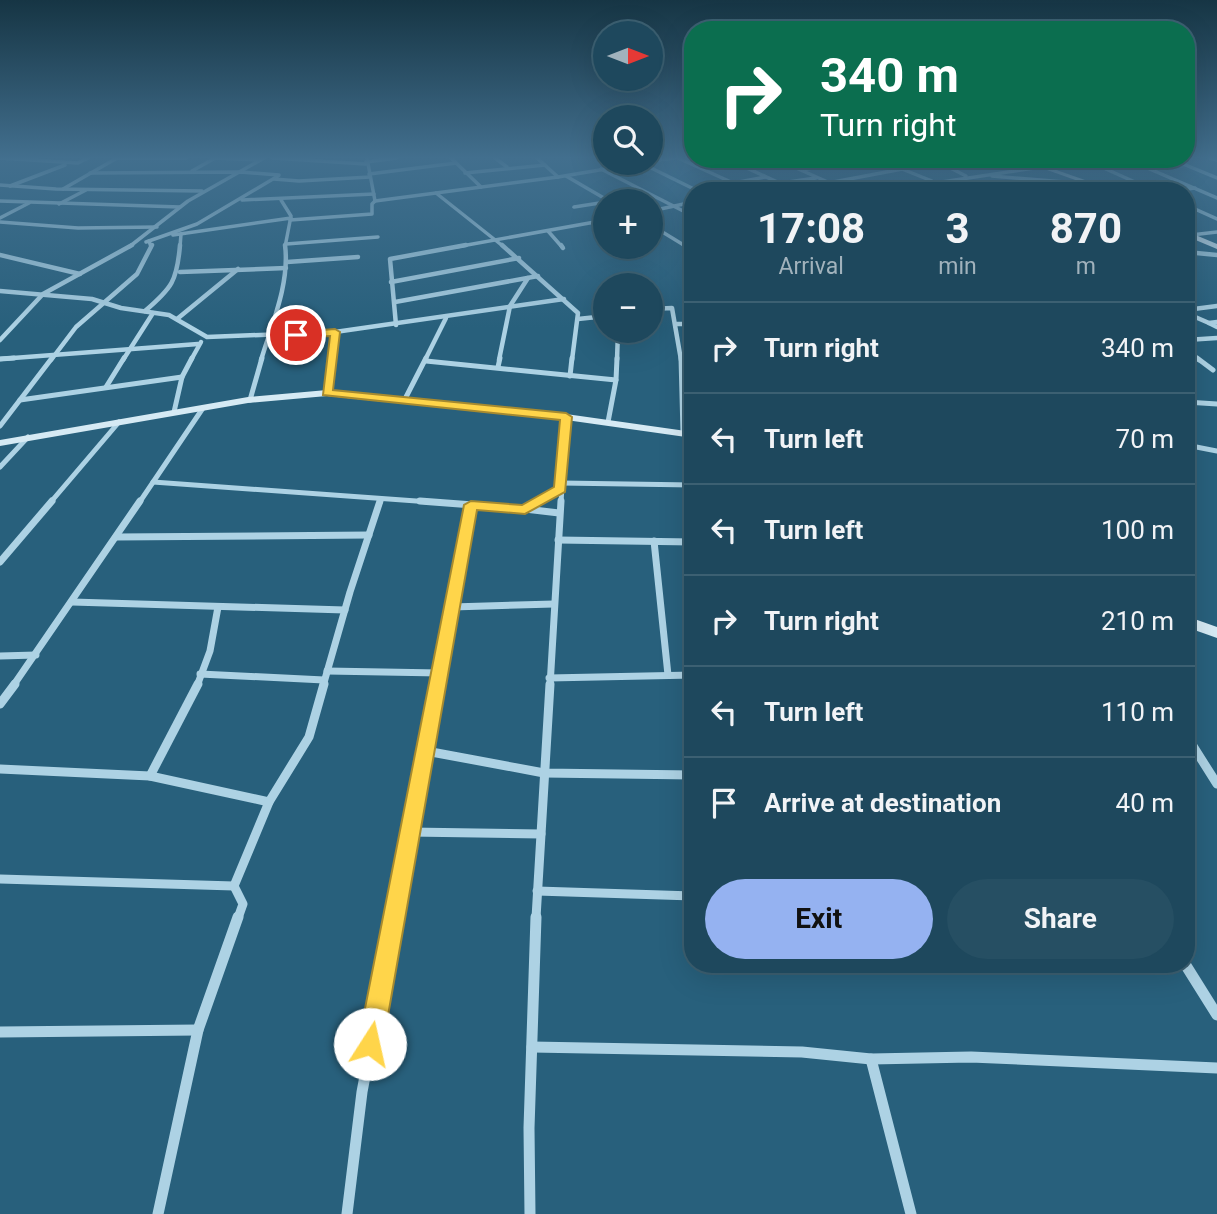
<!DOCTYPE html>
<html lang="en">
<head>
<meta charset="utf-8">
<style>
  :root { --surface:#1e485d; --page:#264f63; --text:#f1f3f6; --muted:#a1b2bc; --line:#3c6072; --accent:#95b2f1 }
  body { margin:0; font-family:Roboto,sans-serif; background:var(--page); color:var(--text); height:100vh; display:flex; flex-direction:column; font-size:26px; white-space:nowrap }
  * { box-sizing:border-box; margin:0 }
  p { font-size:23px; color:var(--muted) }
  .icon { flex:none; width:38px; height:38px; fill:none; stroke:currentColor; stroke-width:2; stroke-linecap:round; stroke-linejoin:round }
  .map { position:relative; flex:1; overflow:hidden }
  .sheet { position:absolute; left:684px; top:182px; width:511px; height:791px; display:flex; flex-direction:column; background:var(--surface); border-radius:28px; box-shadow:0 7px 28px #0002,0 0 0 2px var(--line) }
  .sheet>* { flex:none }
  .top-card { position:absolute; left:684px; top:21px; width:511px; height:147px; border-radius:28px; box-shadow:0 7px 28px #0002,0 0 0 2px var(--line); background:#0b6e4f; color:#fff; overflow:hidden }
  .needle { width:46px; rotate:90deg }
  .tools { position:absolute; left:593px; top:21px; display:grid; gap:14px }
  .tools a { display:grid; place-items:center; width:70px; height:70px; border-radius:50%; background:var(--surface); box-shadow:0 7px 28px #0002,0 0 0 2px var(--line); font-size:35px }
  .pin { position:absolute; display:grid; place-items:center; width:60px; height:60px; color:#fff; margin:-30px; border:4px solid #fff; border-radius:50%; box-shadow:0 2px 7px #0007 }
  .me { position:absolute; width:77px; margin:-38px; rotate:10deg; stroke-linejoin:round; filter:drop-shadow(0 0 5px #0008) }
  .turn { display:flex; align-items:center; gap:24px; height:147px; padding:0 21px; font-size:32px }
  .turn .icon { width:91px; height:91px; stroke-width:2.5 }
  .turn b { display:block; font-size:49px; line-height:60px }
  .eta { display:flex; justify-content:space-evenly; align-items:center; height:119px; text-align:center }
  .eta b { font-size:42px; font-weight:700; line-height:49px }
  .cta { display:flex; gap:14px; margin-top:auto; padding:14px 21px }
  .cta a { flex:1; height:80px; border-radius:42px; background:var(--accent); color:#111; font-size:28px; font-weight:700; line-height:80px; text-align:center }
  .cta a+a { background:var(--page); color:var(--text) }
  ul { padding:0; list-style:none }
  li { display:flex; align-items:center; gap:21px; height:91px; padding:0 21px; border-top:2px solid var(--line) }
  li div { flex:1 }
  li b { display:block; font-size:26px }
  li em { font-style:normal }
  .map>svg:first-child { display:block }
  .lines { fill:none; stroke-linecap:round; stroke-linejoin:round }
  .street-far5 { stroke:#add2e4; stroke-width:3.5 }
  .street-far4 { stroke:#add2e4; stroke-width:4.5 }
  .street-far3 { stroke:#add2e4; stroke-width:5 }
  .street-far2 { stroke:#add2e4; stroke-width:7 }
  .street-far1 { stroke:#add2e4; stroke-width:9 }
  .street { stroke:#add2e4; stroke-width:11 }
  .secondary { fill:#d6eaf4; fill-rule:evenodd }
  .route { fill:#ffd54a; stroke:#a68a30; stroke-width:2 }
</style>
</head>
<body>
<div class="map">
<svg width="1217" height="1214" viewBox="0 0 1217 1214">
  <rect width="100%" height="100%" fill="#28607c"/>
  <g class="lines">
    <!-- street-far5 -->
    <g class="street-far5">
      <polyline points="0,158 78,163 88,158"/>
      <polyline points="116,158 186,158"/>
      <polyline points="215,158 259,160"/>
      <polyline points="273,158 366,164"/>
      <polyline points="451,158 481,187"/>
      <polyline points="495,158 507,167"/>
      <polyline points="537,158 558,177"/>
      <polyline points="678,158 731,182"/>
      <polyline points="1210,158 1217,160"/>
      <polyline points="727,159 797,191"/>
      <polyline points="776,159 848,191"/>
      <polyline points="877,159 932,181"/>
      <polyline points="933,159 966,176"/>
      <polyline points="1171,159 1217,178"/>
      <polyline points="651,161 674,158"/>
      <polyline points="1131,161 1217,198"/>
      <polyline points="366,162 396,158"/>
      <polyline points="641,163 698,191"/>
      <polyline points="969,163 971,159"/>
      <polyline points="1097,165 1155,191"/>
      <polyline points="601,169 693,216"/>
      <polyline points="1050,169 1143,159"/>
      <polyline points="802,170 860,159"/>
      <polyline points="192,171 215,158"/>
      <polyline points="90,173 241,172 279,175"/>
      <polyline points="465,173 545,165"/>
      <polyline points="369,174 456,163"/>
      <polyline points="566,176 609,201"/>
      <polyline points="992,176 1089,184"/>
      <polyline points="274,179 299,181 370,177"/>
      <polyline points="929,182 953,191"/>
      <polyline points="781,183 816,178"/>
      <polyline points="828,183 934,163 939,159"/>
      <polyline points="0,185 56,189 202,191"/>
      <polyline points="10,186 65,165"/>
      <polyline points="63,189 117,158"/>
      <polyline points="696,190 765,177"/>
      <polyline points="882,191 1041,167"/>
      <polyline points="1172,191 1195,188"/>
      <polyline points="436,193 504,247"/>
      <polyline points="242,200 374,194"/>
      <polyline points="281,200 291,216 285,247"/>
      <polyline points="0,201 180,207"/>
      <polyline points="375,201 558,177 641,163"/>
      <polyline points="59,204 86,190"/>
      <polyline points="1186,205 1217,219"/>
      <polyline points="574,207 606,202"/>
      <polyline points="651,211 693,202"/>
      <polyline points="0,218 29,203"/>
      <polyline points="290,220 372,214 372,204 375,201 367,158"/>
      <polyline points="0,222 78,228 157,227"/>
      <polyline points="592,223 606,232"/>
      <polyline points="651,225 687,247"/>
      <polyline points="548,231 562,247"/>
      <polyline points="173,235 291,218"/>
      <polyline points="1191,235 1217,232"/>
      <polyline points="149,241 151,247"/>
      <polyline points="146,242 197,224 278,176"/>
      <polyline points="286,244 378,237"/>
      <polyline points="129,247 188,201 264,158"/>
      <polyline points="180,247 181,234"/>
      <polyline points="456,247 606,220"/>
    </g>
    <!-- street-far4 -->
    <g class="street-far4">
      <polyline points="502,245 578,313 572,360"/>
      <polyline points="561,245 563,248"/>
      <polyline points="684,245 693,251"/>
      <polyline points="1186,252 1217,255"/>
      <polyline points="0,255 80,274"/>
      <polyline points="287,262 358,257"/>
      <polyline points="180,272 286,268"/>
      <polyline points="391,282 519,258"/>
      <polyline points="0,291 92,299 121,308 169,315 207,337 335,332 331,360"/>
      <polyline points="395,302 538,276"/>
      <polyline points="651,309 672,308 681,360"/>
      <polyline points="1186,310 1217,306"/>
      <path d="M145,311C172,288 177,281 180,245"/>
      <polyline points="1186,313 1209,323"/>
      <polyline points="177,319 238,269"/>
      <polyline points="578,319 606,316"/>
      <polyline points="1217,322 1209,323 1217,327"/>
      <polyline points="677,324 693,324"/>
      <polyline points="396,325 390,259 466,245"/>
      <polyline points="335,332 564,299"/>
      <polyline points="0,340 43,294 132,245"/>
      <polyline points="1186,340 1217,338"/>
      <polyline points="1186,350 1199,360"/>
      <polyline points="0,359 198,344"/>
      <polyline points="51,360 76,327 137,274 152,245"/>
      <polyline points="123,360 153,313"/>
      <polyline points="191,360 201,342"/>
      <path d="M261,360C272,324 290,283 285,245"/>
      <polyline points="425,360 446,318"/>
      <polyline points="499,360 510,306 528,278"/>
      <polyline points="617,360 618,331"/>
    </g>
    <!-- street-far3 -->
    <g class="street-far3">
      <polyline points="681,358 683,433"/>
      <polyline points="1197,358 1213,370"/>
      <polyline points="0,359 14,358"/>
      <polyline points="426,361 616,380"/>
      <polyline points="498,367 500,358"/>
      <polyline points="570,376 572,358"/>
      <polyline points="106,387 124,358"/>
      <polyline points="327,393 332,358"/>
      <polyline points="405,399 426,358"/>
      <polyline points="20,400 182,377"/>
      <polyline points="250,400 262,358"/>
      <polyline points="1186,402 1217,404"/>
      <polyline points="174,412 182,377 192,358"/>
      <polyline points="608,422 616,380 617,358"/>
      <polyline points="0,426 52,358"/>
      <polyline points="1186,445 1217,451"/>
      <polyline points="0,467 28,437"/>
      <polyline points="153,482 444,503"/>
      <polyline points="561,483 693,485"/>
      <polyline points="50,503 119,422"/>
      <polyline points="139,503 203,408"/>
      <polyline points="380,503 381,499"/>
      <polyline points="536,503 561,489"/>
      <polyline points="561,503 566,417"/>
    </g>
    <!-- street-far2 -->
    <g class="street-far2">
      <polyline points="420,501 525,509 539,501"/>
      <polyline points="525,509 559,513"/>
      <polyline points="116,537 369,535"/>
      <polyline points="558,540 693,542"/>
      <polyline points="654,541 668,675"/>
      <polyline points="0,562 52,501"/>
      <polyline points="72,602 345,610"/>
      <polyline points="452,607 554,604"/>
      <polyline points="0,656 36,655"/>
      <polyline points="327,671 440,673"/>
      <polyline points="200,674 324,680"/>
      <polyline points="549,678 693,675"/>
      <polyline points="13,686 140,501"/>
      <polyline points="197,686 210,651 218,607"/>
      <polyline points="323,686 350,592 380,501"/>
      <polyline points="437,686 471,505"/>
      <polyline points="550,686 561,501"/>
    </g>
    <!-- street-far1 -->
    <g class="street-far1">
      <polyline points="0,704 15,684"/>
      <polyline points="1186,735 1217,784"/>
      <polyline points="426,751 544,773 693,775"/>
      <polyline points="0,769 150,776 269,802"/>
      <polyline points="150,776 198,684"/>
      <polyline points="410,832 541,834"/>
      <polyline points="0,879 234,886"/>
      <polyline points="537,891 693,896"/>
      <polyline points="238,918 243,904 234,886 269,802 309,737 324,684"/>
      <polyline points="394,918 438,684"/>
      <polyline points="536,918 550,684"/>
    </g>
    <!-- street -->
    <g class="street">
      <polyline points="1185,964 1217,1015"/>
      <polyline points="0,1032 198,1030"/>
      <polyline points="532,1047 802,1052 871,1059 971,1057 1217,1068"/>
      <polyline points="871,1059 911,1214"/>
      <polyline points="158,1214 198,1030 238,917"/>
      <polyline points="347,1214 362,1092 395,917"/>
      <polyline points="530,1214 529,1128 536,917"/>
    </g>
    <!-- secondary -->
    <g class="secondary">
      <polygon points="1016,159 1025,159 1085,180 1106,191 1098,191 1081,182"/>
      <polygon points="1186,231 1217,244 1217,249 1186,236"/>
      <polygon points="327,390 566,414 693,432 693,438 566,420 327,396 248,403 0,446 0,440 248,397"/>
      <polygon points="1186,616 1217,627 1217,638 1186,627"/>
    </g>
  </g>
  <!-- sky -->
  <linearGradient id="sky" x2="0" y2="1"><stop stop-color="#163544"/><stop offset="0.48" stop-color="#426f8e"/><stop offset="1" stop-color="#426f8e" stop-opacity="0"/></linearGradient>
  <rect width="1217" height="328" fill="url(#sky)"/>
  <!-- route -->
  <polygon class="route" points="335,329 340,332 333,390 566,413 572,417 565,492 525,514 477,510 383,1044 379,1053 370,1057 361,1053 358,1044 464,505 471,501 522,505 554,487 560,420 323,395 330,336 296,338 291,335 296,332"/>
</svg>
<div class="tools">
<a><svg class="needle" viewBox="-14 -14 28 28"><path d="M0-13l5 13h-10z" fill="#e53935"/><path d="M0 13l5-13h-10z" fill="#a1b2bc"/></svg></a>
<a><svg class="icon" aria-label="search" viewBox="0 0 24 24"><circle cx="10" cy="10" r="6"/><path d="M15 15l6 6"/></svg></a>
<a>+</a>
<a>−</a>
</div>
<div class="pin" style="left:296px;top:335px;background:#d93025"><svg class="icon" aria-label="arrive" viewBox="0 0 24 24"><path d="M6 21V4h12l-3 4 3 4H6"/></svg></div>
<svg class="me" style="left:370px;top:1044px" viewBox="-20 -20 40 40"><circle r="19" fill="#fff"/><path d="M0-13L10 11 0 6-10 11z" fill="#ffd54a"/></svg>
<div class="top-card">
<div class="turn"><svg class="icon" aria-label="right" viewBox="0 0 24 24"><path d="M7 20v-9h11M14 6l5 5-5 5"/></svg><div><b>340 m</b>Turn right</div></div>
</div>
<section class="sheet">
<div class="eta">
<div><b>17:08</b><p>Arrival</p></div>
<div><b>3</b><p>min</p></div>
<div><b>870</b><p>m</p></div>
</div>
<ul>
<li><svg class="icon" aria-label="right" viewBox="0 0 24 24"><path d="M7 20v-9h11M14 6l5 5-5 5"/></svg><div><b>Turn right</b></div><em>340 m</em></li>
<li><svg class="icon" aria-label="left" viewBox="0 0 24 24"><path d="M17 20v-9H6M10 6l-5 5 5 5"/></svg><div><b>Turn left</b></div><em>70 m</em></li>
<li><svg class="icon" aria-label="left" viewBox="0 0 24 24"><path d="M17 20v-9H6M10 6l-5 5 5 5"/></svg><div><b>Turn left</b></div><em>100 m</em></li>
<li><svg class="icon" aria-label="right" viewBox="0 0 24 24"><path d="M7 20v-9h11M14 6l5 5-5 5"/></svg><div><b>Turn right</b></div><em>210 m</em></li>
<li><svg class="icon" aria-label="left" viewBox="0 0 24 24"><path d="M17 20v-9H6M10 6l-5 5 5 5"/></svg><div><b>Turn left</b></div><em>110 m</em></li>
<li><svg class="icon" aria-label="arrive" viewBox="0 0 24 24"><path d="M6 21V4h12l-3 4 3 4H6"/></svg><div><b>Arrive at destination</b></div><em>40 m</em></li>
</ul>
<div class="cta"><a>Exit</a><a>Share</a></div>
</section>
</div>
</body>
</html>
